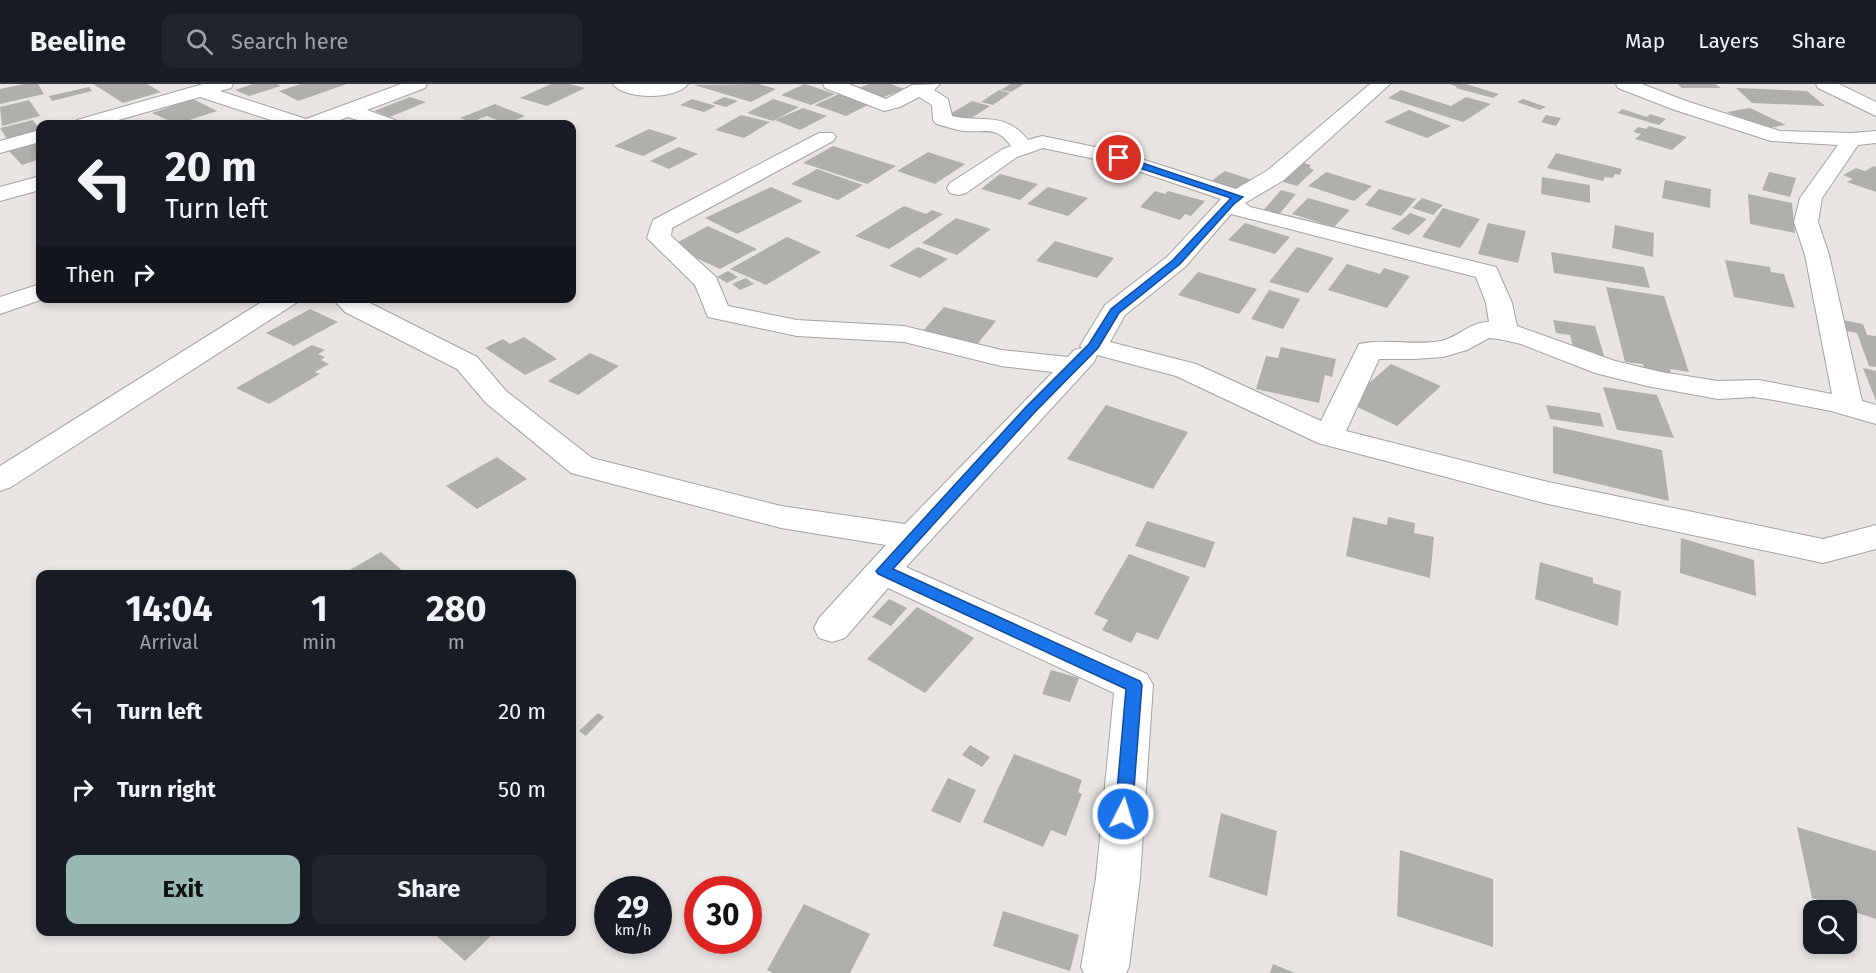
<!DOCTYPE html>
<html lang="en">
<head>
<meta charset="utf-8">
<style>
  :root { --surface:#171b24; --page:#20242c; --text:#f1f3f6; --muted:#9ea1a6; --line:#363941; --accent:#99b8b2 }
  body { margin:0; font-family:"Fira Sans",sans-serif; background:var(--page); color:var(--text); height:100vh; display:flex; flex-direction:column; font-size:22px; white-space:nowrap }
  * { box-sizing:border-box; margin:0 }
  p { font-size:20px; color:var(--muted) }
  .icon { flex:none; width:33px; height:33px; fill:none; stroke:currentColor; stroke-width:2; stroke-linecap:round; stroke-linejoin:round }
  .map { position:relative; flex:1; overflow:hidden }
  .side { position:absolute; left:36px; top:486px; width:540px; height:366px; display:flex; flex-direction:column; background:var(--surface); border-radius:12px; box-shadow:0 3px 9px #0003 }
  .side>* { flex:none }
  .guide { position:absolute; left:36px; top:36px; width:540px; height:183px; border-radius:12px; box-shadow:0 3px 9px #0003; background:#171b24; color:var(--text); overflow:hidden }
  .buttons { position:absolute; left:1803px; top:816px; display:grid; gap:12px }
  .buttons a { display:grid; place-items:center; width:54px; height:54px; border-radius:12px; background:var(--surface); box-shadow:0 3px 9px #0003; font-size:30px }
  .speed { position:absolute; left:594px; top:792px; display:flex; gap:12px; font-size:30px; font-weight:700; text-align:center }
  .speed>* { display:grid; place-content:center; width:78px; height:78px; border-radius:50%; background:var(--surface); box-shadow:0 3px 9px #0003; line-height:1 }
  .speed small { font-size:15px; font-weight:400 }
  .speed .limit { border:9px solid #d22; background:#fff; color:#111 }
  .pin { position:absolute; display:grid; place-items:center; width:51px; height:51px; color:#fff; margin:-26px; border:3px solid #fff; border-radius:50%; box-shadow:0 2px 6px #0007 }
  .me { position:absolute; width:66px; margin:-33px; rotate:5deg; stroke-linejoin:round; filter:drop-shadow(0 0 4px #0008) }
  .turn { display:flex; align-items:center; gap:21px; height:126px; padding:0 30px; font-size:27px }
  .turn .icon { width:78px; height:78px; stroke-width:2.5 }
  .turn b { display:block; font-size:42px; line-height:51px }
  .then { display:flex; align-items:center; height:57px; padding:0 30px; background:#0003; gap:12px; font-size:22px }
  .eta { display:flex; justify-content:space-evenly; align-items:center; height:102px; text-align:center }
  .eta b { font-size:36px; font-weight:700; line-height:42px }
  .cta { display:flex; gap:12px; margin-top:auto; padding:12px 30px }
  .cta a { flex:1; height:69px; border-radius:12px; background:var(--accent); color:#111; font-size:24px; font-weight:700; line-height:69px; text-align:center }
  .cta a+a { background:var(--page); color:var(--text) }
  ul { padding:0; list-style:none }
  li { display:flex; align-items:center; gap:18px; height:78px; padding:0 30px }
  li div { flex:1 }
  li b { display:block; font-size:22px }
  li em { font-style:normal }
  header { display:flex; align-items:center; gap:36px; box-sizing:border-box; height:84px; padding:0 30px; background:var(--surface); border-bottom:2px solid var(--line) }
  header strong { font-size:28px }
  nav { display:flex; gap:33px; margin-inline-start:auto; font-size:21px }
  .search { width:420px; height:54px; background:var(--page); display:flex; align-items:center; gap:15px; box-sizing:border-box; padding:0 21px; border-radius:12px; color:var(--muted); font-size:22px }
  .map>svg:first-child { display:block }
  .building { fill:#b1afac }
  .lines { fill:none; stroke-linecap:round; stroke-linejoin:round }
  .minor-casing { stroke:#a5a2a0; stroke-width:2 }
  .minor { fill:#fff; fill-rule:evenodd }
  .route { fill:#1a73e8; stroke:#114b97; stroke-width:1.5 }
</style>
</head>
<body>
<header>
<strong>Beeline</strong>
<div class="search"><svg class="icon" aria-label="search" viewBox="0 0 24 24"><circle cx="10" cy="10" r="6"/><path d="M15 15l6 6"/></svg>Search here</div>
<nav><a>Map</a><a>Layers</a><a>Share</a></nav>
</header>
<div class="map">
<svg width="1876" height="889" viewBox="0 0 1876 889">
  <rect width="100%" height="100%" fill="#e8e5e3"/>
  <!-- building -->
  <g class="building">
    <polygon points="24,0 38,0 44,10 0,20 0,5"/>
    <polygon points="93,0 147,0 161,8 123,19"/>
    <polygon points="253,0 277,0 281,2 249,12 235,6"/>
    <polygon points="301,0 347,0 298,17 279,7"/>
    <polygon points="551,0 569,0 585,4 547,22 520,14"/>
    <polygon points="759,0 776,5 751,18 694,1"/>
    <polygon points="804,0 805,0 835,10 811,21 781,11"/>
    <polygon points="869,0 891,0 904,5 881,14 859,4"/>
    <polygon points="1010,0 1024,0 1011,8 1001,6"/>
    <polygon points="1450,0 1466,0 1499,10 1493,14 1456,4 1457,3"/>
    <polygon points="1677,0 1715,0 1721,4 1682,4"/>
    <polygon points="89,3 92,7 52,17 49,12"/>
    <polygon points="1736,4 1807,7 1825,22 1752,19"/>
    <polygon points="999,6 1010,9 993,21 981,18"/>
    <polygon points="1401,6 1451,22 1466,13 1491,20 1463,38 1388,14"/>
    <polygon points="841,9 872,19 846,32 815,21"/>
    <polygon points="410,13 426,18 390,33 374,27"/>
    <polygon points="724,13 738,17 726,23 712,19"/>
    <polygon points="193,15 217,27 177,40 152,29"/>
    <polygon points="692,15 716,22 704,28 680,21"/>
    <polygon points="773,15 799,23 773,37 747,29"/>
    <polygon points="1523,15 1546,23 1540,26 1517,18"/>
    <polygon points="29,16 40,32 2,42 0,23"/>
    <polygon points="972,17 990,22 964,39 945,33"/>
    <polygon points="495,20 525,32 507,40 487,32 471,38 460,34"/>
    <polygon points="803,24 827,32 800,46 775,36"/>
    <polygon points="1750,24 1786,41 1762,45 1727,28"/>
    <polygon points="1622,25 1647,33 1650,30 1666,35 1659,41 1618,29"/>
    <polygon points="1409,26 1451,42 1427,54 1384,38"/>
    <polygon points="741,31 770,38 744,54 715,46"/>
    <polygon points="1546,31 1561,34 1556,42 1541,38"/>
    <polygon points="33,36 40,47 7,55 0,44"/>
    <polygon points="1649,42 1687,53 1672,66 1635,55 1641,50 1633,48 1638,43 1646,45"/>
    <polygon points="649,45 678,54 643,72 614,62"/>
    <polygon points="40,58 40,75 22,81 9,67"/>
    <polygon points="833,62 896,82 867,100 803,79"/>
    <polygon points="679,63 698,70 669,85 650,77"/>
    <polygon points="928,68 965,80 935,100 897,87"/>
    <polygon points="1556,69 1622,85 1620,91 1615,90 1613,94 1605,93 1603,97 1547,84"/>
    <polygon points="1297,77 1311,81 1309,84 1314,86 1297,102 1277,96"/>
    <polygon points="1874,82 1876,83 1876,108 1847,98 1853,95 1843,91 1856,84 1865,87"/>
    <polygon points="817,85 863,101 838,116 791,100"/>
    <polygon points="1225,87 1252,96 1239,106 1211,97"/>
    <polygon points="1326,88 1372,102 1354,117 1308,102"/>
    <polygon points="1769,88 1796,94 1790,113 1762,106"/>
    <polygon points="1000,90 1038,100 1020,116 981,105"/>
    <polygon points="1542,93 1590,101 1590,119 1541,110"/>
    <polygon points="1665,96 1711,105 1710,124 1662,114"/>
    <polygon points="771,103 803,117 737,150 705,134"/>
    <polygon points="1048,103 1088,114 1068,132 1027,120"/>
    <polygon points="1379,105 1416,115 1401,132 1365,121"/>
    <polygon points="1281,106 1296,110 1276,134 1261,129"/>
    <polygon points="1155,107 1165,110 1168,107 1205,117 1191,132 1185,130 1180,136 1140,123"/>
    <polygon points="1748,110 1792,119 1795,149 1750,140"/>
    <polygon points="1308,114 1350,126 1334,143 1292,130"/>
    <polygon points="1422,114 1443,121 1433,131 1412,124"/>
    <polygon points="904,122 926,130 932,126 943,130 889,165 855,152"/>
    <polygon points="1443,124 1480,135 1460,164 1422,153"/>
    <polygon points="1410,129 1427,135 1409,151 1391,145"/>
    <polygon points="956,134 991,145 957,171 922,159"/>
    <polygon points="1245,139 1290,153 1275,170 1228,156"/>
    <polygon points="1488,139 1526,147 1518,179 1478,170"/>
    <polygon points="1615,141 1654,149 1653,173 1612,164"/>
    <polygon points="708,142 757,165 720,185 671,162"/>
    <polygon points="787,153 821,168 766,201 730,185"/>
    <polygon points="1055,157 1114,174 1097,194 1036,177"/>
    <polygon points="918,163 948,175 920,194 889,182"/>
    <polygon points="1297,163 1334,174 1308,209 1269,198"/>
    <polygon points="1551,168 1644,183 1650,204 1554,189"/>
    <polygon points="1725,176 1770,183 1771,188 1784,190 1795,224 1734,213"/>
    <polygon points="1347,180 1380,190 1384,184 1410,192 1387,224 1328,206"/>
    <polygon points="728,187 738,193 727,199 717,193"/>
    <polygon points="1198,188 1257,205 1239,230 1178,211"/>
    <polygon points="746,194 754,200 740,206 732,200"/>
    <polygon points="1606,203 1664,212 1689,288 1670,285 1671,290 1644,286 1643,280 1625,278"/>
    <polygon points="1269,206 1300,215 1283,245 1251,235"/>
    <polygon points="944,223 996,237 975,263 922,248"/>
    <polygon points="310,225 338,238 294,262 266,249"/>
    <polygon points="1553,236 1595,242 1605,275 1575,270 1570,251 1556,249"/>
    <polygon points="1843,236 1863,240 1867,251 1876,252 1876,283 1869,282 1857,249 1847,247"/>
    <polygon points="524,253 557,275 525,291 485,264 503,255 510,260"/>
    <polygon points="312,261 325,266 318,270 325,273 321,276 329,280 315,288 320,290 269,320 236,304"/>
    <polygon points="1281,263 1336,275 1332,293 1325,291 1319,319 1256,305 1266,272 1278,274"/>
    <polygon points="590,269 619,282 578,311 548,297"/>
    <polygon points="1391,280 1441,302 1397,342 1347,318"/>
    <polygon points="1863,284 1876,287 1876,317"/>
    <polygon points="1603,303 1657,311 1674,354 1617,346"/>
    <polygon points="1106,321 1188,348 1153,405 1067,375"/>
    <polygon points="1546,321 1600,329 1604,343 1550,335"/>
    <polygon points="1553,342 1662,366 1669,417 1553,389"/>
    <polygon points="497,373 527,395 477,425 446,402"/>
    <polygon points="1353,433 1387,441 1388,433 1415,439 1414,449 1434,453 1430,494 1346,472"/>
    <polygon points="1147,437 1215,458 1205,484 1135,462"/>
    <polygon points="1681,454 1754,476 1756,512 1680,489"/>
    <polygon points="381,468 406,490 343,490"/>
    <polygon points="1129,470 1190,493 1158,556 1137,548 1131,559 1102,546 1108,536 1094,530"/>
    <polygon points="1540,478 1593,494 1593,499 1621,507 1618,542 1535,515"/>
    <polygon points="889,515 907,524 891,542 872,533"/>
    <polygon points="917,523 974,554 925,609 867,575"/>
    <polygon points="1051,586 1079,594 1070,618 1042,610"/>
    <polygon points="598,629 604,633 586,652 579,647"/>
    <polygon points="970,661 990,673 982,683 962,671"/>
    <polygon points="1014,670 1082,696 1078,708 1082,710 1066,752 1051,746 1043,763 983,738"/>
    <polygon points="948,694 976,706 960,739 931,727"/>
    <polygon points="1221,729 1277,747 1267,812 1209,793"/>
    <polygon points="1797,743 1876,767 1876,835 1812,814"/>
    <polygon points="1400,766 1493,795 1493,863 1397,832"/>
    <polygon points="804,820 870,850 850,889 773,889 767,886"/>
    <polygon points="1003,827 1079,851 1070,887 993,862"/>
    <polygon points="432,848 495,848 465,877"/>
    <polygon points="1273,880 1295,889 1270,889"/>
  </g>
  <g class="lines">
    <!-- minor casing -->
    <g class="minor-casing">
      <g id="minor">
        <polygon points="203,0 233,0 231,4 220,7 306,35 401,0 427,0 425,4 367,26 395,36 398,40 370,40 348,33 329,40 283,40 200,13 104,40 74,40 77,36"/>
        <path d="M613,0H688C677,16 624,16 613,0Z"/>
        <path d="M823,0H849L886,15L912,1L940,0L934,6L948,15L952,32C983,39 1005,27 1028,56L1042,52L1119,68L1236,105L1268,86L1370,0H1390L1284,96L1245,119L1250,123L1496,183L1512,219L1517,242L1615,277L1661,288L1718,297L1759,296L1832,310L1805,171L1794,138L1800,114L1838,61L1771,57L1672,25L1618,4L1616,0H1642L1686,17L1780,47L1852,49L1876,47V59L1858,61L1822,114L1818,138L1829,171L1862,317L1876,321V340L1831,327L1774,316L1754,313L1718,315L1647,302L1595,289L1521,260L1499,255L1489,254L1467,266L1443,273L1414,275H1379L1346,347L1548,398L1823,455L1876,441V465L1823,479L1548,420L1318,359L1176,292L1097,271L1094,278L906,483L1147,590L1153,601L1140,794L1129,883L1126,889H1084L1081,883L1096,794L1114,609L888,504L845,554L832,558L819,554L814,544L819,534L886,461L781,444L571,389L486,319L457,285L345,228L332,214H360L477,273L506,307L592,374L781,422L905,440L1053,288L1001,282L904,258L797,252L708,233L695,201L647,154L653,136L819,49H833L836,53L833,57L672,144L671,152L716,193L728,222L797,236L904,242L1001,266L1068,273L1074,266L1082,264L1080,262L1105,221L1167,173L1221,115L1114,79L1043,64L1017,73L966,109L958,111L950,109L947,104L950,99L1003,65L1011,62C996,41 985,49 964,47C955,46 945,42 936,40L933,36L932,21L919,13L900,23L884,27L825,4ZM1231,130L1476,193L1486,219L1489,238C1471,237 1459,253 1441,257C1414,262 1386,254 1359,260L1321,337L1196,280L1110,258L1125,231L1185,183Z"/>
        <polygon points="1816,0 1839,0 1876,18 1876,32 1818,4"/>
        <polygon points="40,46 40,58 0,69 0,57"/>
        <polygon points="40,92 40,106 0,117 0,103"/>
        <polygon points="40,200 40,214 46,214 0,230 0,213"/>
        <polygon points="268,214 299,214 296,219 11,403 0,407 0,382"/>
      </g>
    </g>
    <!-- minor -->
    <use href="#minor" class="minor"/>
  </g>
  <!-- route -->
  <polygon class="route" points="1115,72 1122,72 1243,113 1234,120 1180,180 1119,229 1098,264 1034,329 893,485 1140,597 1142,601 1132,730 1130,735 1123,737 1117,735 1115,730 1126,605 878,490 876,487 1025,324 1089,260 1111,225 1173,176 1231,114 1115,76"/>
</svg>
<div class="buttons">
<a><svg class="icon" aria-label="search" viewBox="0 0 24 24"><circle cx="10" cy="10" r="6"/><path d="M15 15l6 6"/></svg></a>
</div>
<div class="speed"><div>29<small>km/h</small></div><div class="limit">30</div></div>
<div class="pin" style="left:1119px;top:74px;background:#d93025"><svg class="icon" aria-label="arrive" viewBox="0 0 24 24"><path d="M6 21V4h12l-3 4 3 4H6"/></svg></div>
<svg class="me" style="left:1123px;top:730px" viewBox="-20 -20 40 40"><circle r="17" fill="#1a73e8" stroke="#fff" stroke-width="3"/><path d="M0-11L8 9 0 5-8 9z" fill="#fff"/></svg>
<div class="guide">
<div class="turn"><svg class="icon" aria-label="left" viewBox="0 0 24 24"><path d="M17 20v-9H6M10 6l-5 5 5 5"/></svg><div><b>20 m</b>Turn left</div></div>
<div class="then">Then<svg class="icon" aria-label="right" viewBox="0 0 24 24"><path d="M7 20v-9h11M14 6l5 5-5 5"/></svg></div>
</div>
<section class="side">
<div class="eta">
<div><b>14:04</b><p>Arrival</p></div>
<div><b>1</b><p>min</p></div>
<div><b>280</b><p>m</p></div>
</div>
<ul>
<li><svg class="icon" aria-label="left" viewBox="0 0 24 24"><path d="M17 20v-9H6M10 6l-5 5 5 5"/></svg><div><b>Turn left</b></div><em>20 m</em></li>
<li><svg class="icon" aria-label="right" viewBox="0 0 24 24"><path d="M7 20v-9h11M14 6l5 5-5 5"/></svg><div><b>Turn right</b></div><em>50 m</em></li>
</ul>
<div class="cta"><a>Exit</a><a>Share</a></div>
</section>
</div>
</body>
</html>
